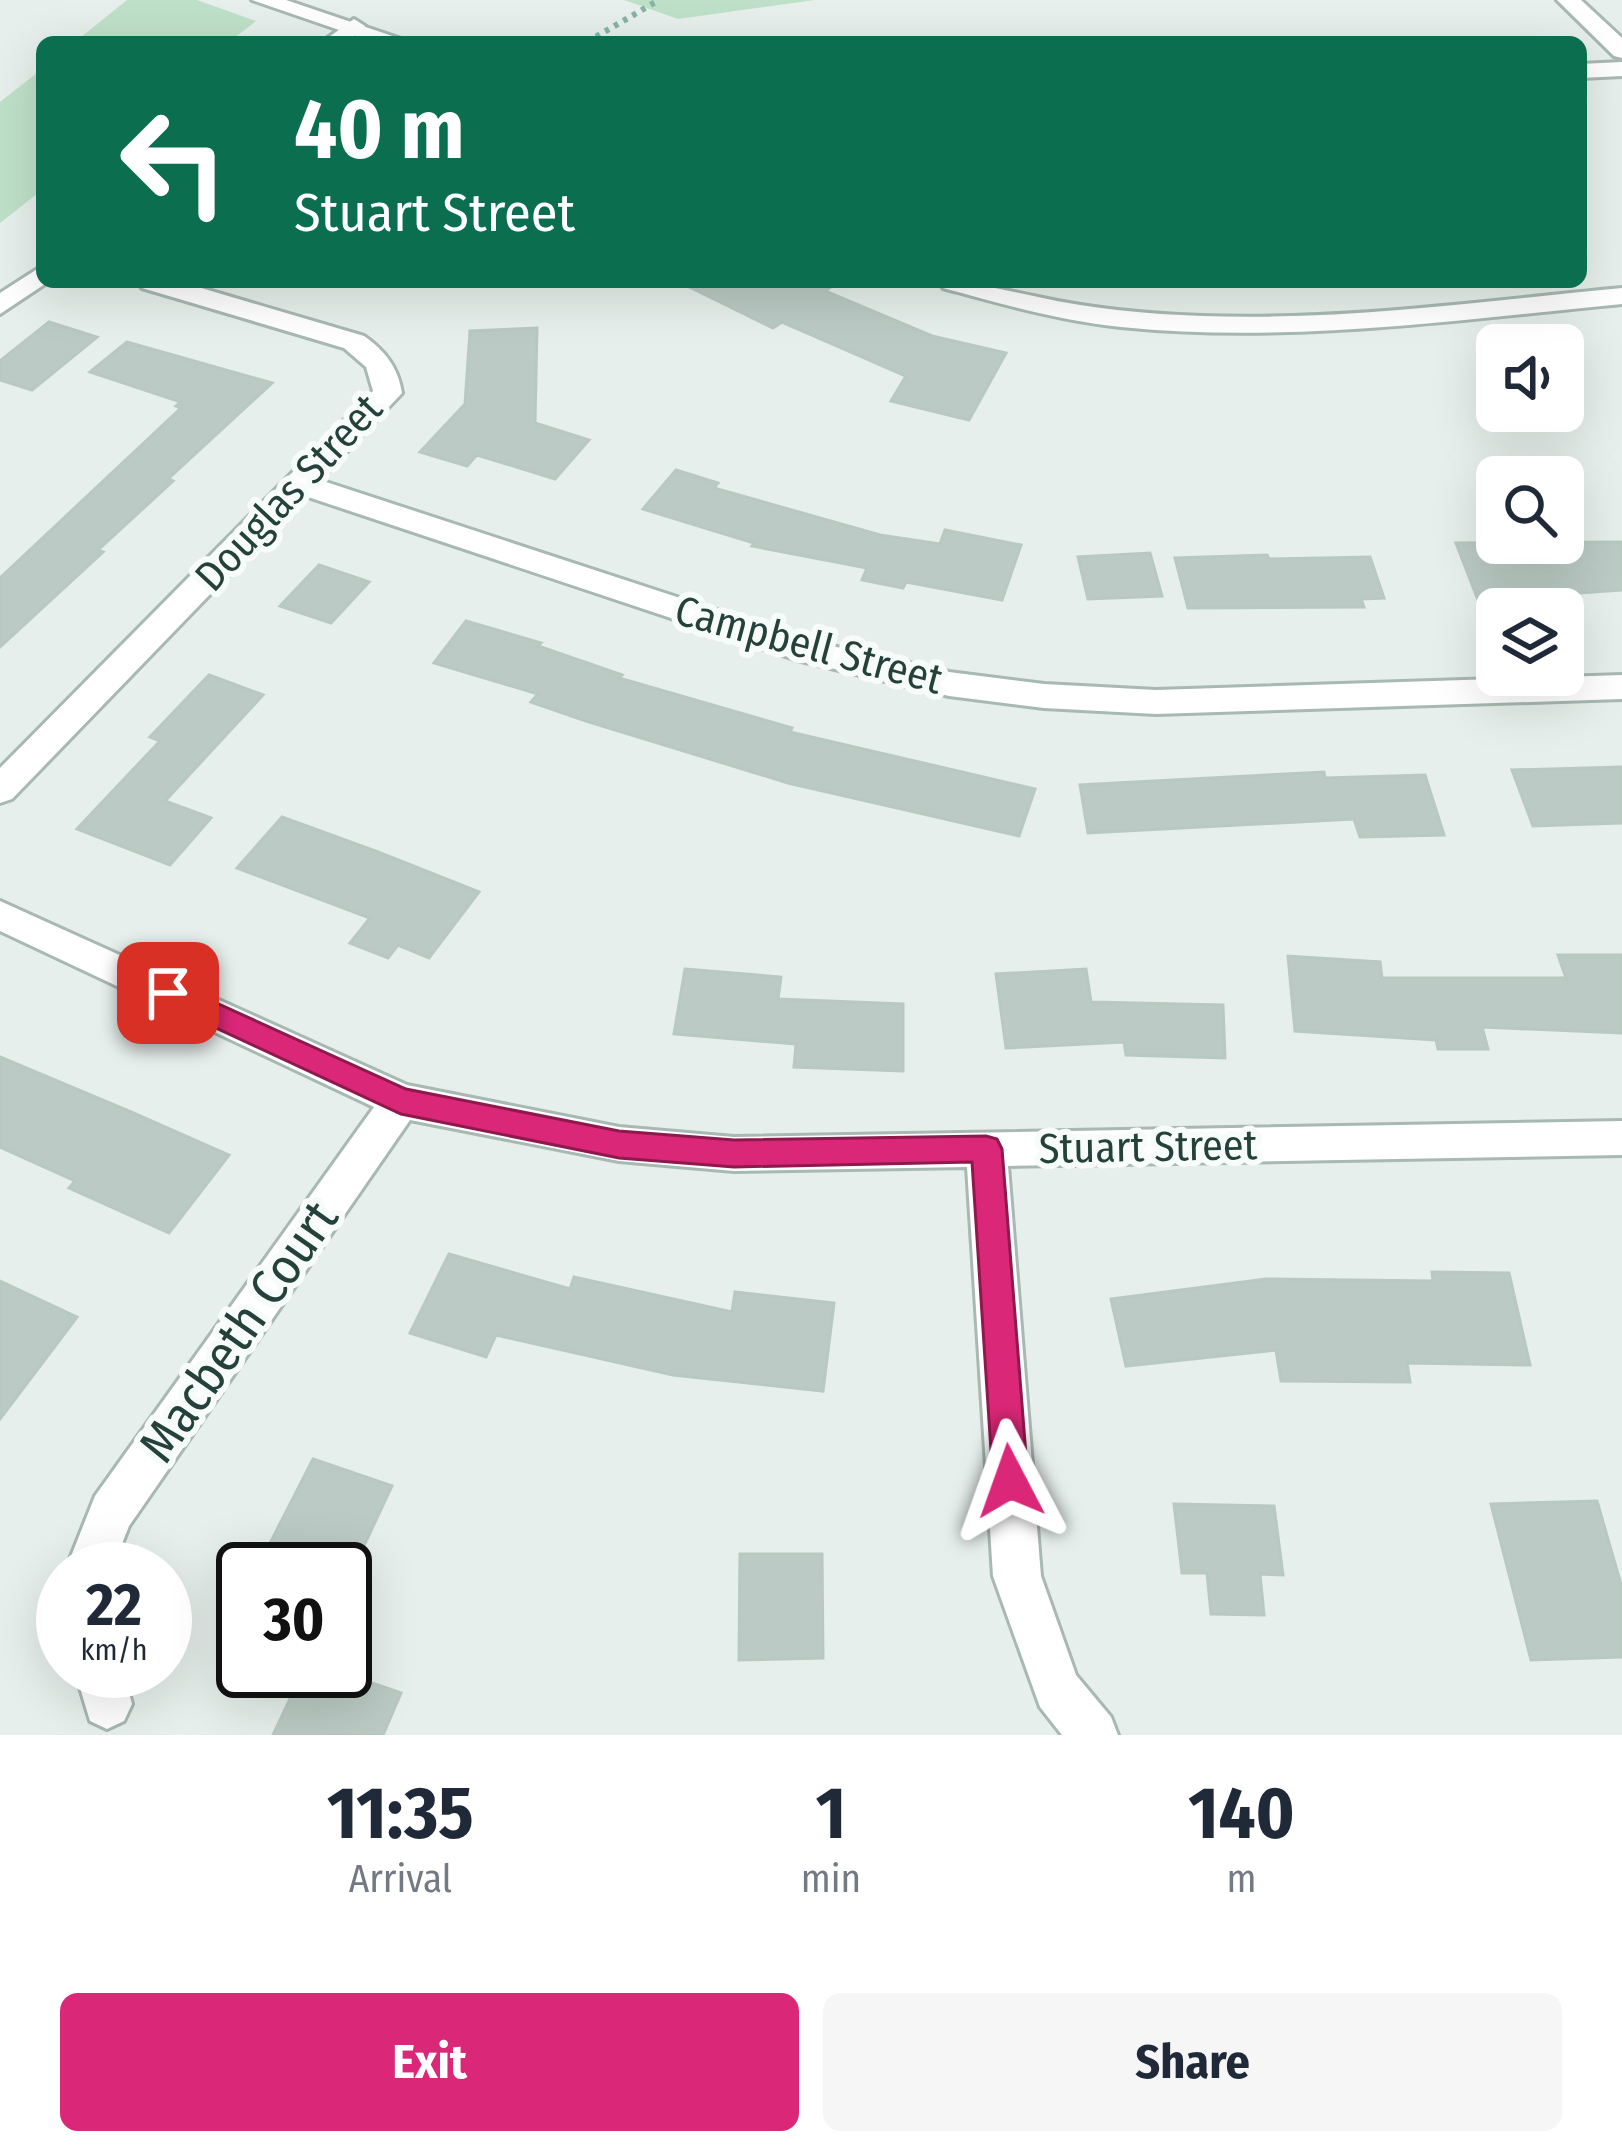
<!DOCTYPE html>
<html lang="en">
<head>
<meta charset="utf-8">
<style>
  :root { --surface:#fff; --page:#f6f6f7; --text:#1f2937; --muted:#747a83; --accent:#db2777 }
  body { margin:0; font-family:"Fira Sans Condensed",sans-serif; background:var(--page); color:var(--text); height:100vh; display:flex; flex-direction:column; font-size:45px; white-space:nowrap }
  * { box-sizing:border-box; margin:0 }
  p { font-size:39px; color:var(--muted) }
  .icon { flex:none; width:66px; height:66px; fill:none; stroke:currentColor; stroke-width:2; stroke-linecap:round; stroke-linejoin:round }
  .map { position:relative; height:1735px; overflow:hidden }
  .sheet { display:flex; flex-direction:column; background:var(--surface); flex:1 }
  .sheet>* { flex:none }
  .top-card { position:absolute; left:36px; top:36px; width:1551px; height:252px; border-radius:18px; box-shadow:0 12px 48px #0002; background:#0b6e4f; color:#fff; overflow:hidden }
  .controls { position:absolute; left:1476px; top:324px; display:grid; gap:24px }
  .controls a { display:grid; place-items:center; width:108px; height:108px; border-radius:18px; background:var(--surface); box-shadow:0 12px 48px #0002; font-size:60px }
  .speed { position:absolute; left:36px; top:1542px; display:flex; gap:24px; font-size:60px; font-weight:700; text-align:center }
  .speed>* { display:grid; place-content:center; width:156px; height:156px; border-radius:50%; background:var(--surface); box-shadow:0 12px 48px #0002; line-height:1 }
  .speed small { font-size:30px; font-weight:400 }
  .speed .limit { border:6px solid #111; border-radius:18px; background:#fff; color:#111 }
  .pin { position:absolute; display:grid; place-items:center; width:102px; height:102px; color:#fff; margin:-51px; border-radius:24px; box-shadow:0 6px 18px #0006 }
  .me { position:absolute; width:132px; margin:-66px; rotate:356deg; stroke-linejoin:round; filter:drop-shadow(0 0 9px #0008) }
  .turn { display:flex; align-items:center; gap:42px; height:252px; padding:0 60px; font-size:54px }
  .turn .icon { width:156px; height:156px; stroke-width:2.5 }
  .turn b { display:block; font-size:84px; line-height:102px }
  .eta { display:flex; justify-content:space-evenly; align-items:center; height:204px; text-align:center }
  .eta b { font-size:72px; font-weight:700; line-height:84px }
  .primary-button { display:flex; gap:24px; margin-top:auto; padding:24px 60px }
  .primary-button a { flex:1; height:138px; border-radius:18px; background:var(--accent); color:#fff; font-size:48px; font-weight:700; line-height:138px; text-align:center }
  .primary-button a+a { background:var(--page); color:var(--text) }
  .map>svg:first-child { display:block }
  .green { fill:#bfe0c8 }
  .building { fill:#bbcac4; stroke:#b8c9c2; stroke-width:3 }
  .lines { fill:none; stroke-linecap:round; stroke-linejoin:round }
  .minor-casing { stroke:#a8b8b2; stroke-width:6 }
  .tertiary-casing { stroke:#a8b8b2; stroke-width:6 }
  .path { stroke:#86b3a5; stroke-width:6; stroke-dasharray:4.5 6; stroke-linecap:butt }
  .minor { fill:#fff; fill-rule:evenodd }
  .tertiary { fill:#fff; fill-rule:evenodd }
  .route { fill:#db2777; stroke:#8e194d; stroke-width:3 }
  .labels { text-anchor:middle; stroke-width:12; stroke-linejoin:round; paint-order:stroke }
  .street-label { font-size:42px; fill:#24423a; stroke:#f7fbf9 }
  .near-street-label { font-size:51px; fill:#24423a; stroke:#f7fbf9 }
</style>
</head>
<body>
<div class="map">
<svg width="1622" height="1735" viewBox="0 0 1622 1735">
  <rect width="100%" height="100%" fill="#e6efeb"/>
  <!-- green -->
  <g class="green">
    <polygon points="127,0 197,0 256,21 229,42 75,42"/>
    <polygon points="624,0 815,0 678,19"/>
    <polygon points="42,69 42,190 0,223 0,102"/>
  </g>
  <!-- building -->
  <g class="building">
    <polygon points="679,282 838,282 825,291 932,336 1006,353 969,420 891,401 906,376 782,322 773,328"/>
    <polygon points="49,322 97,337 32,390 0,380 0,361"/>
    <polygon points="537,328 535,423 589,440 555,479 477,455 467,466 420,452 465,404 470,331"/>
    <polygon points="127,342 272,383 168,479 173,481 98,550 103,552 0,647 0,578 181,408 176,406 181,402 90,372"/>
    <polygon points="676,470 718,483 714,488 880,535 940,544 945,530 1021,545 1002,600 906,582 903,588 862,580 867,568 752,546 754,543 643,509"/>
    <polygon points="1622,542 1622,590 1478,600 1456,543"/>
    <polygon points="1150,553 1162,596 1088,599 1078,557"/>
    <polygon points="1267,555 1269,559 1370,557 1384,598 1361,599 1364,607 1188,608 1175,558"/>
    <polygon points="319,565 369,582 331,623 280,606"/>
    <polygon points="466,621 541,643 538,646 622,675 619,678 792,728 790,732 1035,789 1019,836 788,783 586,721 531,702 538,694 434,663"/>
    <polygon points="209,675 263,695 165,801 211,818 170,865 77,829 160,741 150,737"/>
    <polygon points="1622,767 1622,823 1533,826 1512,770"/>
    <polygon points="1324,772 1325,778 1425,775 1444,835 1360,837 1354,819 1088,833 1080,785"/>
    <polygon points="282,817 378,852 479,892 429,958 398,945 388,958 350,943 370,918 237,868"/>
    <polygon points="1558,955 1622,955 1622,1033 1482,1027 1488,1049 1438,1049 1436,1040 1295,1031 1288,956 1380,962 1382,978 1566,978"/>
    <polygon points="685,969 781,977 778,999 903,1004 903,1071 794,1067 796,1044 674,1034"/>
    <polygon points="1086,969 1091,1002 1223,1005 1225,1058 1126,1055 1124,1042 1006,1048 996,974"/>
    <polygon points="0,1057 131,1112 229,1155 169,1233 69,1188 75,1181 0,1147"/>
    <polygon points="449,1254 570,1289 574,1277 732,1312 735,1292 834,1303 823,1391 673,1375 496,1335 486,1357 410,1333"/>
    <polygon points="1432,1272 1509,1273 1530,1365 1407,1363 1410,1382 1281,1381 1276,1350 1126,1366 1111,1299 1266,1279 1433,1281"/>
    <polygon points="0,1281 77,1317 0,1419"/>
    <polygon points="313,1459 392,1486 353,1569 292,1569 262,1559"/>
    <polygon points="1597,1501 1622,1588 1622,1657 1531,1660 1491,1504"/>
    <polygon points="1174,1504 1274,1506 1283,1575 1260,1574 1264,1615 1211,1614 1207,1573 1182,1573"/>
    <polygon points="740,1554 822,1554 823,1658 739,1660"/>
    <polygon points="303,1671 337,1671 401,1693 383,1735 273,1735"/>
  </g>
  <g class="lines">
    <!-- minor casing -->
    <g class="minor-casing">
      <g id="minor">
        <polygon points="1557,0 1581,0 1622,38 1622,58 1614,56"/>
        <polygon points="354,19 365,26 348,42 322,42"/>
        <polygon points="1622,62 1622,76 1581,78 1581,64"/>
        <polygon points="42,266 42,282 48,282 0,314 0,293"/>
        <path d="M139,282H181L364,336C385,351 398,367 402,393L320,480L814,642L949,672L1044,684L1156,690L1622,675V699L1156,714L1044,708L949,696L797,660L305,496L12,799L0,803V768L373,391L366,367L344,348L142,288Z"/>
        <polygon points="0,901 407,1085 619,1127 734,1137 1622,1121 1622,1155 1008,1166 1041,1576 1076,1675 1111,1717 1118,1735 1062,1735 1040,1707 993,1576 967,1167 734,1171 619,1161 410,1120 129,1526 112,1569 66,1569 95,1496 374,1107 0,931"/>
        <polygon points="75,1671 123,1671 132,1704 124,1721 107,1729 90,1721"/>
      </g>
    </g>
    <!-- tertiary casing -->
    <g class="tertiary-casing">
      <g id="tertiary">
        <polygon points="252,0 286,0 410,42 374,42"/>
        <path d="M940,282C976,282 1003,290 1038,297C1092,309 1147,314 1202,316C1342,321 1483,301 1622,288V304C1456,320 1288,344 1121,327C1061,321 1002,304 943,288Z"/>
      </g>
    </g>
    <!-- path -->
    <polyline class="path" points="587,42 659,0"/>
    <!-- minor -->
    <use href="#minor" class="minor"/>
    <!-- tertiary -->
    <use href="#tertiary" class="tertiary"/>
  </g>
  <!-- route -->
  <polygon class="route" points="168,981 406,1089 619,1131 734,1140 986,1136 997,1139 1002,1149 1028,1481 1023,1493 1010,1498 998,1493 993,1481 972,1162 734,1167 619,1158 401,1114 158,1001 153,993 158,984"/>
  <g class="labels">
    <!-- street labels -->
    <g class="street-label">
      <text transform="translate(288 492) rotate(-47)" y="15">Douglas Street</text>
      <text transform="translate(809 644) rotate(15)" y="15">Campbell Street</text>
      <text transform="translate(1148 1146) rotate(-1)" y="15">Stuart Street</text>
    </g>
    <!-- near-street labels -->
    <g class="near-street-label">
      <text transform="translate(238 1331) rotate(-55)" y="18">Macbeth Court</text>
    </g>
  </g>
</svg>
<div class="controls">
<a><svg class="icon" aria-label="sound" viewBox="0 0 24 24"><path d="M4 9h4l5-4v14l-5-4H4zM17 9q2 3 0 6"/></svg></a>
<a><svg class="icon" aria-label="search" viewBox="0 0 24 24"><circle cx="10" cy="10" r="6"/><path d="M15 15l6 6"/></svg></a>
<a><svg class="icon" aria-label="layers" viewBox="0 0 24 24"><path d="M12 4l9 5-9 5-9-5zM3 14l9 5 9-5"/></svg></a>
</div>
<div class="speed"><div>22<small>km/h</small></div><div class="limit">30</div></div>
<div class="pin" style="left:168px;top:993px;background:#d93025"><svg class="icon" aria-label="arrive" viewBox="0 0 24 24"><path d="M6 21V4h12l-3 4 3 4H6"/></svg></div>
<svg class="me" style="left:1010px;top:1481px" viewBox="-20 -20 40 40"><path d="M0-17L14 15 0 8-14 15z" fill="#db2777" stroke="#fff" stroke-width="4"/></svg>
<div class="top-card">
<div class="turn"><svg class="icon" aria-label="left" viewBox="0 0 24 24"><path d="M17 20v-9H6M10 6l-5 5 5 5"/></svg><div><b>40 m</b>Stuart Street</div></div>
</div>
</div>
<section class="sheet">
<div class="eta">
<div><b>11:35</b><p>Arrival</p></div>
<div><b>1</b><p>min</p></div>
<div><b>140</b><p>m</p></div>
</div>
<div class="primary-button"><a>Exit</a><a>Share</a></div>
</section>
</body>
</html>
